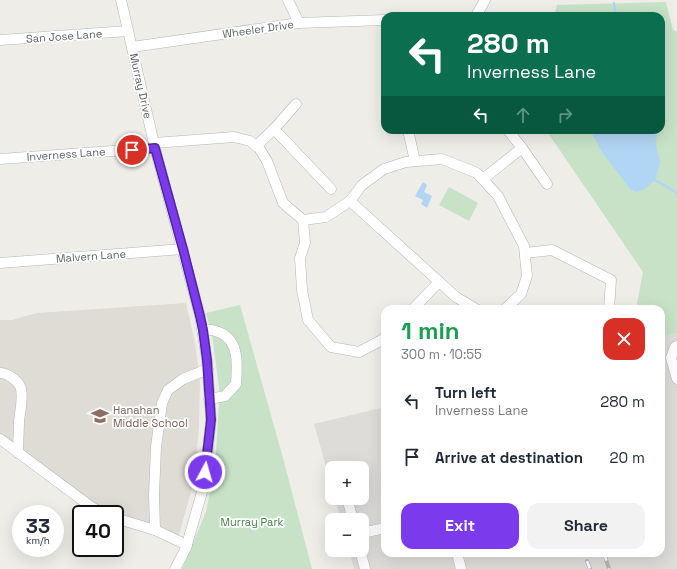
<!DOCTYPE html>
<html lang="en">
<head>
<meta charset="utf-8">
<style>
  :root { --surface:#fff; --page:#f2f2f3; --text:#1f2937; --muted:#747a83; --accent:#7c3aed }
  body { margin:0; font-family:"Space Grotesk",sans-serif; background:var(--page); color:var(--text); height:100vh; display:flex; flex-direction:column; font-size:15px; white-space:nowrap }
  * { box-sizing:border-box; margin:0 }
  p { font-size:13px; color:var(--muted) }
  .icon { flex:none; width:22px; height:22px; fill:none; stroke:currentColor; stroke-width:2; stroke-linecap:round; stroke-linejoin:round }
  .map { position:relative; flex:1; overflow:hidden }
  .panel { position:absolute; left:381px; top:305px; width:284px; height:252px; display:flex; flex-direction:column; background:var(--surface); border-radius:12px; box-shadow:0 4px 16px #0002 }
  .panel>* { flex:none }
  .guide { position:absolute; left:381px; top:12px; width:284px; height:122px; border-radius:12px; box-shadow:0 4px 16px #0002; background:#0b6e4f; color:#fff; overflow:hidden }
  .buttons { position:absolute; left:325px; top:461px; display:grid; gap:8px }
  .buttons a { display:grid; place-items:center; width:44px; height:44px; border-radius:8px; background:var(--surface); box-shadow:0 4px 16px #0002; font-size:20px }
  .speed { position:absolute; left:12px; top:505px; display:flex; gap:8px; font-size:20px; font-weight:700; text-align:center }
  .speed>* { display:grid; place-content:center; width:52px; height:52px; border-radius:50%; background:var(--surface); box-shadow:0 4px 16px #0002; line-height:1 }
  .speed small { font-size:10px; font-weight:400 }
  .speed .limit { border:2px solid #111; border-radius:6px; background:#fff; color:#111 }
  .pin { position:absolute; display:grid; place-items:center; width:34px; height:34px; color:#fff; margin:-17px; border:2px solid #fff; border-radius:50%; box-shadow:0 1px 4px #0007 }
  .me { position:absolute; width:44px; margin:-22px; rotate:6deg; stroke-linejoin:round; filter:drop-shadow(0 0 3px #0008) }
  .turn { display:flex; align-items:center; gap:14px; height:84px; padding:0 20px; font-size:18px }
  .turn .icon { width:52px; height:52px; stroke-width:2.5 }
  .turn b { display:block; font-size:28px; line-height:34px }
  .lanes { display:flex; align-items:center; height:38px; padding:0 20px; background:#0003; justify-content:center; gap:20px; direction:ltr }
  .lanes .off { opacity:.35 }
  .round { display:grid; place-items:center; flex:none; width:42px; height:42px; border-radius:12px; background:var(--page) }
  .summary { display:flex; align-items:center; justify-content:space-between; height:68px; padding:0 20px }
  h1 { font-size:24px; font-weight:700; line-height:30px; color:#1e9e55 }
  .button { display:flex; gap:8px; margin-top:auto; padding:8px 20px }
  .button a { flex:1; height:46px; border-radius:12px; background:var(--accent); color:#fff; font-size:16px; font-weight:700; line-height:46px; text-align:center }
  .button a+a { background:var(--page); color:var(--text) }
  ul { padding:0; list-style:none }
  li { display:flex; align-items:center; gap:12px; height:56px; padding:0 20px }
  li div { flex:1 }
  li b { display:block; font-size:15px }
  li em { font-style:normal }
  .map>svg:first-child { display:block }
  .industrial { fill:#dddcd9 }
  .education { fill:#dedcd5 }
  .green { fill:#c7e2c7 }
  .water { fill:#b1d5f4 }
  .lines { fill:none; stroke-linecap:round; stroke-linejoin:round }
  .stream { stroke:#b1d5f4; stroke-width:2.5 }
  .minor-casing { stroke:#b4b6b9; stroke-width:11 }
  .minor { stroke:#fff; stroke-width:10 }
  .rail-casing { stroke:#b4b5b5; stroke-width:4 }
  .rail { stroke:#fff; stroke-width:2.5; stroke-dasharray:8; stroke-linecap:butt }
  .route-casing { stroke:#51269a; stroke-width:10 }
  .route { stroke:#7c3aed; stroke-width:7 }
  .labels { text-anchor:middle; stroke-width:3.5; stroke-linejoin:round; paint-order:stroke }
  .street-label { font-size:11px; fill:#5e6165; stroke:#fff }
  .education-label { font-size:11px; fill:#785e54; stroke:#fff; text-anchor:start }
  .park-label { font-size:11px; fill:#418146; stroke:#fff }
</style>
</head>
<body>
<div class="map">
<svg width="677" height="569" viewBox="0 0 677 569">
  <rect width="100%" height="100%" fill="#eeede7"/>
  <!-- industrial -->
  <polygon class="industrial" points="677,333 677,569 354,569 349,550 362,550 362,520 341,520 335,498 362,498 362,468 332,468 332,488 314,424 385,407 385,553 661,553 661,337"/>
  <!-- education -->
  <polygon class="education" points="186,303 195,343 199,373 200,383 199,427 196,458 192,488 180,531 176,540 115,514 104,514 0,439 0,320 12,320 37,313"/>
  <!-- green -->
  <g class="green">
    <polygon points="666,2 673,30 677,32 677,333 661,337 661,309 636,309 643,272 546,130 661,130 661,16 554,16 557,5"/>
    <polygon points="449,187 478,203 469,221 439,205"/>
    <polygon points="240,305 283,458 312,569 182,569 206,512 212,481 216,454 219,402 219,387 212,335 206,313"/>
  </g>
  <!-- water -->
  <g class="water">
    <polygon points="590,130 657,130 656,145 660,163 655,180 646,188 637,192 631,190 602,152"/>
    <polygon points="423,182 427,185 424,192 432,196 427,208 421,204 423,200 415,196"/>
  </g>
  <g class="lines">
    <!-- stream -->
    <g class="stream">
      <polyline points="614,3 616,16"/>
      <polyline points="655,180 677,193"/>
    </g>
    <!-- minor casing -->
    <g class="minor-casing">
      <g id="minor">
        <polyline points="121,0 155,148 200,316 207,360 211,420 204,485 186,548 175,569"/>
        <polyline points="288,0 299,23"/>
        <polyline points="476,16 485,0"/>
        <polyline points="0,40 128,31"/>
        <polyline points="132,47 299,23 385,20"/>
        <polyline points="274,129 296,104"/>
        <polyline points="408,130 415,161"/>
        <polyline points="508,130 522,148"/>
        <polyline points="154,143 234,137 250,141 259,148 267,161 283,203 303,220 305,243 300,258 302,290 308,320 331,347 359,352 382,340 385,337"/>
        <polyline points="256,146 274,129 331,189"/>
        <polyline points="0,159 155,148"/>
        <polyline points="483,179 522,148 547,184"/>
        <polyline points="303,220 326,217 350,201"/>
        <polyline points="525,253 552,250 611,280 609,309"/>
        <polyline points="0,263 183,249"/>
        <polyline points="413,309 439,282"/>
        <polyline points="476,309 456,297 350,201 362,185 384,169 406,162 442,159 477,173 498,196 524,246 527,276 521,294 505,309"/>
        <path d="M203,330C210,329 215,330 221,333C240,342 237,367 236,384L225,396L209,399"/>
        <polyline points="677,346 675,347 671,358 677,379"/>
        <path d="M0,373C7,373 17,380 20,386C24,394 20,412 19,421C19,432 18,442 18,453"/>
        <polyline points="0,439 90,506 104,514"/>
        <polyline points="347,498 353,520"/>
        <polyline points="115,518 155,530"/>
        <polyline points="362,533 385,528"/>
        <polyline points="187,545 155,530 154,495 156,447 162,403 168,390 183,379 208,369"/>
        <polyline points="360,550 365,569"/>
        <polyline points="457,553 461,569"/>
      </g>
    </g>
    <!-- minor -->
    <use href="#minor" class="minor"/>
    <!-- rail casing -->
    <g class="rail-casing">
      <g id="rail">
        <polyline points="604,553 609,569"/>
        <polyline points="587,561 590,569"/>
      </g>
    </g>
    <!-- rail -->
    <use href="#rail" class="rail"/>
  </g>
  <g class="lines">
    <!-- route casing -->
    <g class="route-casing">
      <polyline id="route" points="132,150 155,148 183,249 200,316 203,330 207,360 211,420 205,472"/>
    </g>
    <!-- route -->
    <use href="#route" class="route"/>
  </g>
  <!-- icons -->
  <defs>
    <g id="school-bare" transform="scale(1.38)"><path d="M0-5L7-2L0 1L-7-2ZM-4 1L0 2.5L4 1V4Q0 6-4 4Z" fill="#8d6e63" stroke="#fff" stroke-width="2.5" paint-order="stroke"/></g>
  </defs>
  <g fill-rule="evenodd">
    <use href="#school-bare" x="100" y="416"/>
  </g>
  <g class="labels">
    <!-- street labels -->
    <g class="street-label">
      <text transform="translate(258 29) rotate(-8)" y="4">Wheeler Drive</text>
      <text transform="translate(64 36) rotate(-4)" y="4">San Jose Lane</text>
      <text transform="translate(141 86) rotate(77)" y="4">Murray Drive</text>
      <text transform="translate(66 154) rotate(-4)" y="4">Inverness Lane</text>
      <text transform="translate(91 256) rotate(-4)" y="4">Malvern Lane</text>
    </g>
    <!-- education labels -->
    <g class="education-label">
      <text x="113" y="414">Hanahan<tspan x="113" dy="13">Middle School</tspan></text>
    </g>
    <!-- park labels -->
    <g class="park-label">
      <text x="252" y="526">Murray Park</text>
    </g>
  </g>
</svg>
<div class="buttons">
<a>+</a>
<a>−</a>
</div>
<div class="speed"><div>33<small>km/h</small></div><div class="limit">40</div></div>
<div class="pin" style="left:132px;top:150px;background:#d93025"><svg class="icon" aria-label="arrive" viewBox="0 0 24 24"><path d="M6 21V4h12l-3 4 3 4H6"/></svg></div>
<svg class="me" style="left:205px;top:472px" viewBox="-20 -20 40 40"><circle r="17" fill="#7c3aed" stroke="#fff" stroke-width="3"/><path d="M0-11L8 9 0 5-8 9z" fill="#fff"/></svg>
<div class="guide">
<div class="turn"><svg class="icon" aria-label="left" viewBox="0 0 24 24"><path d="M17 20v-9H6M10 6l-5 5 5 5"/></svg><div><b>280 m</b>Inverness Lane</div></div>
<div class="lanes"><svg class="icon" aria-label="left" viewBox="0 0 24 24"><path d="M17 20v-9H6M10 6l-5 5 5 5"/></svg><svg class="icon off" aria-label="ahead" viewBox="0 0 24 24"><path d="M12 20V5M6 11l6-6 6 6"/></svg><svg class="icon off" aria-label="right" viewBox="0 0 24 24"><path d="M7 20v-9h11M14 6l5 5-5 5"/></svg></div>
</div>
<section class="panel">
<div class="summary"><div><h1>1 min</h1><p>300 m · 10:55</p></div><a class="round" style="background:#d93025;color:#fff"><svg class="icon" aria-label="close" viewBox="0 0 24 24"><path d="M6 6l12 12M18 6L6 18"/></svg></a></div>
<ul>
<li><svg class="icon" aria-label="left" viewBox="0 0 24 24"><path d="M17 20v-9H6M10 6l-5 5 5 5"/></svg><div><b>Turn left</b><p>Inverness Lane</p></div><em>280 m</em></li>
<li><svg class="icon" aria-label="arrive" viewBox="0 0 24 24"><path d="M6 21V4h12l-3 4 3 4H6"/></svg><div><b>Arrive at destination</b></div><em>20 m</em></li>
</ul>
<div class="button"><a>Exit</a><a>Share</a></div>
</section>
</div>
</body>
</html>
